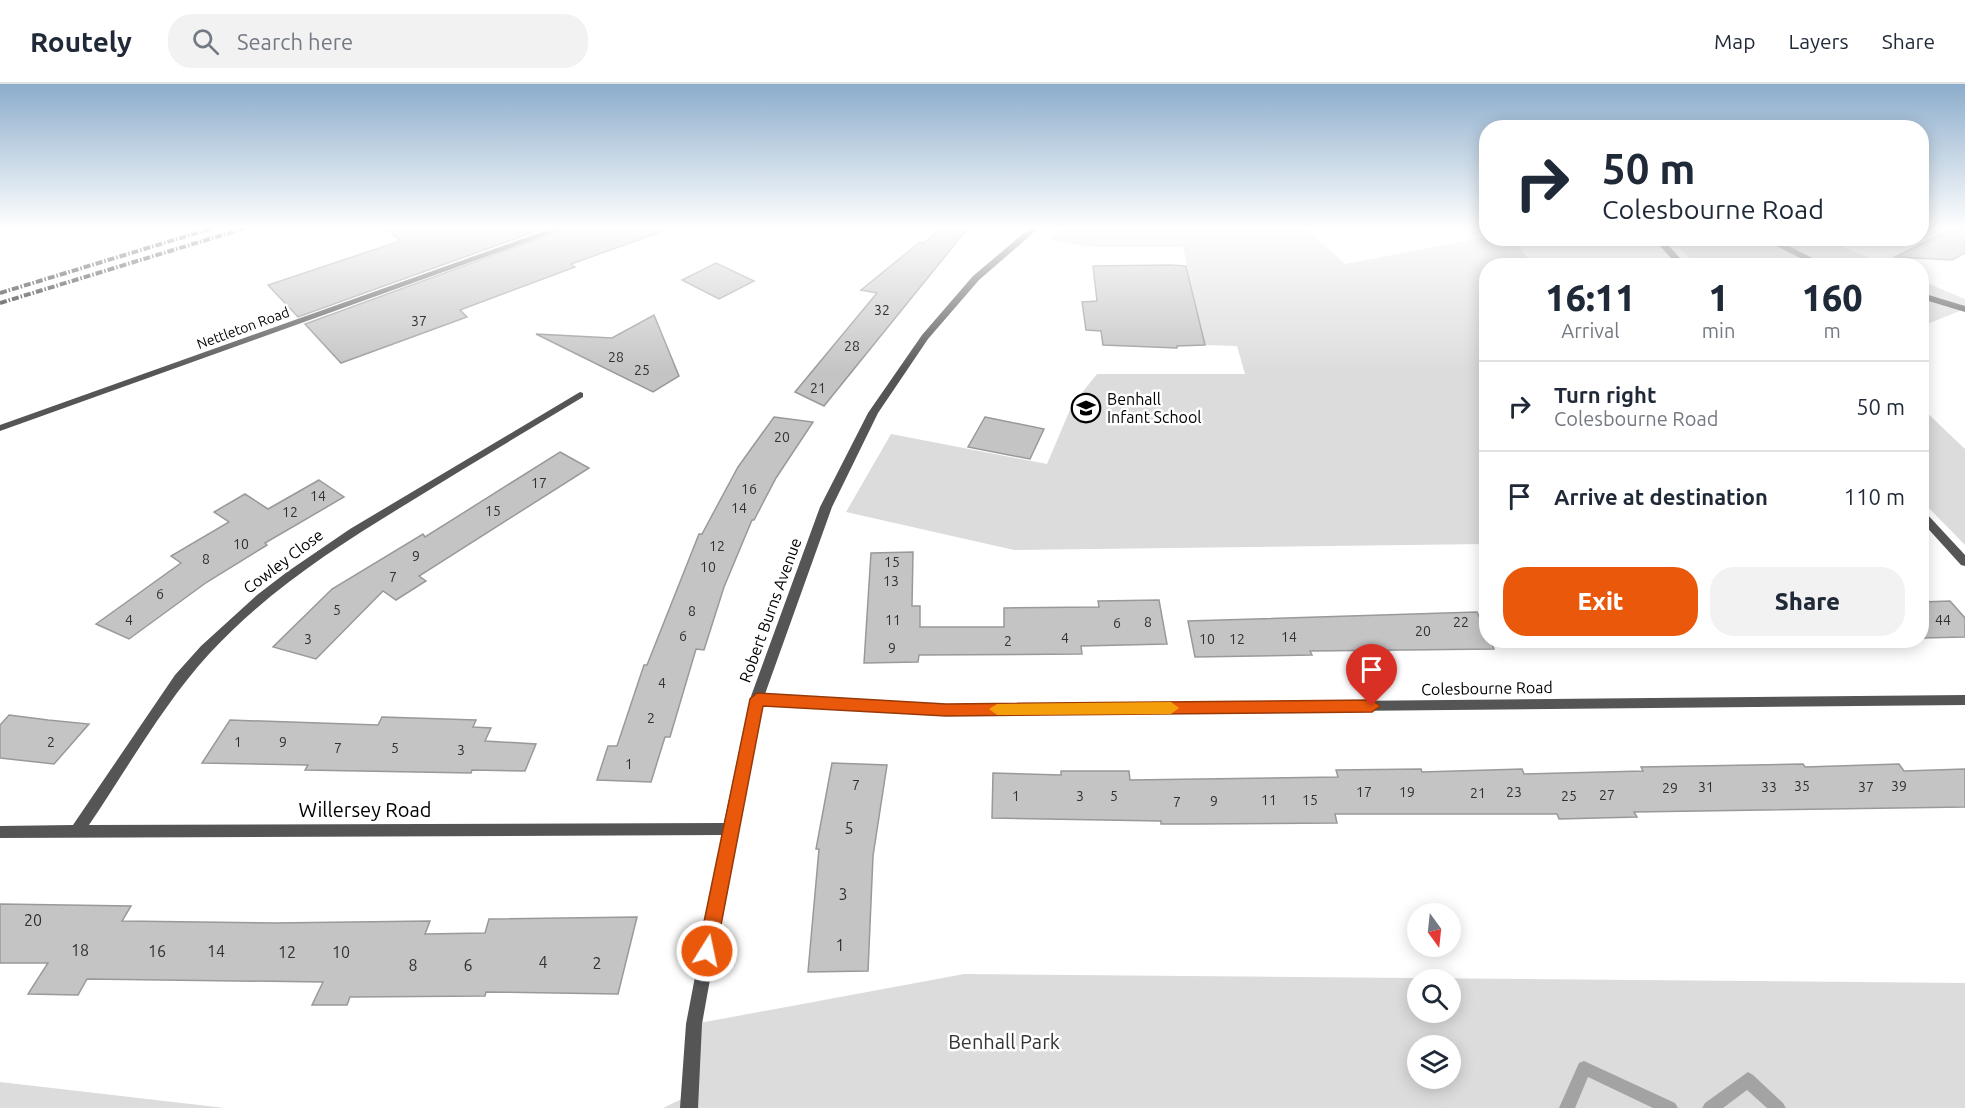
<!DOCTYPE html>
<html lang="en">
<head>
<meta charset="utf-8">
<style>
  :root { --surface:#fff; --page:#f2f2f3; --text:#1f2937; --muted:#747a83; --line:#e0e1e3; --accent:#ea580c }
  body { margin:0; font-family:Ubuntu,sans-serif; background:var(--page); color:var(--text); height:100vh; display:flex; flex-direction:column; font-size:22px; white-space:nowrap }
  * { box-sizing:border-box; margin:0 }
  p { font-size:20px; color:var(--muted) }
  .icon { flex:none; width:33px; height:33px; fill:none; stroke:currentColor; stroke-width:2; stroke-linecap:round; stroke-linejoin:round }
  .map { position:relative; flex:1; overflow:hidden }
  .panel { position:absolute; left:1479px; top:174px; width:450px; height:390px; display:flex; flex-direction:column; background:var(--surface); border-radius:24px; box-shadow:0 3px 15px #0003 }
  .panel>* { flex:none }
  .top-card { position:absolute; left:1479px; top:36px; width:450px; height:126px; border-radius:24px; box-shadow:0 3px 15px #0003; background:#fff; color:var(--text); overflow:hidden }
  .needle { width:39px; rotate:165deg }
  .tools { position:absolute; left:1407px; top:819px; display:grid; gap:12px }
  .tools a { display:grid; place-items:center; width:54px; height:54px; border-radius:50%; background:var(--surface); box-shadow:0 3px 15px #0003; font-size:30px }
  .pin { position:absolute; display:grid; place-items:center; width:51px; height:51px; color:#fff; margin:-62px -26px; border-radius:50% 50% 50% 0; rotate:-45deg; box-shadow:0 0 6px #0007 }
  .pin .icon { rotate:45deg }
  .me { position:absolute; width:66px; margin:-33px; rotate:10deg; stroke-linejoin:round; filter:drop-shadow(0 0 4px #0008) }
  .turn { display:flex; align-items:center; gap:21px; height:126px; padding:0 24px; font-size:27px }
  .turn .icon { width:78px; height:78px; stroke-width:2.5 }
  .turn b { display:block; font-size:42px; line-height:51px }
  .eta { display:flex; justify-content:space-evenly; align-items:center; height:102px; text-align:center }
  .eta b { font-size:36px; font-weight:800; line-height:42px }
  .action { display:flex; gap:12px; margin-top:auto; padding:12px 24px }
  .action a { flex:1; height:69px; border-radius:24px; background:var(--accent); color:#fff; font-size:24px; font-weight:800; line-height:69px; text-align:center }
  .action a+a { background:var(--page); color:var(--text) }
  ul { padding:0; list-style:none }
  li { display:flex; align-items:center; gap:18px; height:90px; padding:0 24px; border-top:2px solid var(--line) }
  li div { flex:1 }
  li b { display:block; font-size:22px }
  li em { font-style:normal }
  header { display:flex; align-items:center; gap:36px; box-sizing:border-box; height:84px; padding:0 30px; background:var(--surface); border-bottom:2px solid var(--line) }
  header strong { font-size:28px }
  nav { display:flex; gap:33px; margin-inline-start:auto; font-size:21px }
  .search { width:420px; height:54px; background:var(--page); display:flex; align-items:center; gap:15px; box-sizing:border-box; padding:0 21px; border-radius:24px; color:var(--muted); font-size:22px }
  .map>svg:first-child { display:block }
  .green { fill:#dcdcdc; fill-rule:evenodd }
  .lines { fill:none; stroke-linecap:round; stroke-linejoin:round }
  .stream { fill:#a3a3a3; fill-rule:evenodd }
  .building { fill:#c4c4c4; stroke:#999; stroke-width:1.5 }
  .street { fill:#555; fill-rule:evenodd }
  .rail { stroke:#000; stroke-width:4; stroke-dasharray:7 2 1.5 2; stroke-linecap:butt }
  .route { fill:#ea580c; stroke:#983908; stroke-width:1.5 }
  .slow { fill:#f59e0b }
  .labels { text-anchor:middle; stroke-width:5; stroke-linejoin:round; paint-order:stroke }
  .number-label { font-size:14px; fill:#313131 }
  .far-street-label { font-size:14px; fill:#000; stroke:#fff }
  .poi-label { font-size:16px; fill:#000; stroke:#fff; text-anchor:start }
  .street-label { font-size:16px; fill:#000; stroke:#fff }
  .near-number-label { font-size:16px; fill:#313131 }
  .near-street-label { font-size:20px; fill:#000; stroke:#fff }
  .near-park-label { font-size:20px; fill:#333; stroke:#fff }
</style>
</head>
<body>
<header>
<strong>Routely</strong>
<div class="search"><svg class="icon" aria-label="search" viewBox="0 0 24 24"><circle cx="10" cy="10" r="6"/><path d="M15 15l6 6"/></svg>Search here</div>
<nav><a>Map</a><a>Layers</a><a>Share</a></nav>
</header>
<div class="map">
<svg width="1965" height="1024" viewBox="0 0 1965 1024">
  <rect width="100%" height="100%" fill="#fff"/>
  <!-- green -->
  <g class="green">
    <polygon points="1064,144 1305,144 1345,180 1486,153 1513,155 1533,181 1486,182 1486,460 1014,466 846,428 891,350 1047,380 1072,321 1097,290 1245,290 1237,262 1205,261 1183,163 1091,163 1049,156"/>
    <polygon points="1671,155 1825,155 1886,181 1696,181"/>
    <polygon points="1922,197 1965,215 1965,225 1922,242"/>
    <polygon points="1922,324 1965,365 1965,461 1922,417"/>
    <path d="M964,890L1965,899V1024H663L690,1011L694,940ZM1418,896H1450V928H1418ZM1418,962H1450V994H1418Z"/>
    <polygon points="0,998 225,1024 0,1024"/>
  </g>
  <g class="lines">
    <!-- stream -->
    <g class="stream">
      <polygon points="1584,977 1675,1019 1678,1024 1653,1024 1588,993 1575,1024 1559,1024 1579,979"/>
      <polygon points="1748,988 1753,991 1783,1019 1786,1024 1767,1024 1747,1006 1723,1024 1702,1024 1705,1019"/>
    </g>
  </g>
  <!-- building -->
  <g class="building">
    <polygon points="386,144 545,144 298,233 268,201 400,157"/>
    <polygon points="568,144 661,144 661,148 571,180 575,183 460,226 467,233 341,279 305,240"/>
    <polygon points="942,144 968,144 824,322 795,308 877,209 861,206 920,158 924,159"/>
    <polygon points="1954,144 1965,144 1965,169 1952,176 1895,173"/>
    <polygon points="716,179 754,197 719,215 682,196"/>
    <polygon points="1170,181 1186,182 1205,261 1177,262 1177,264 1103,261 1101,247 1086,246 1082,218 1097,217 1093,182"/>
    <polygon points="654,231 679,292 653,308 536,250 612,254"/>
    <polygon points="774,333 813,338 776,394 754,436 752,436 724,503 704,566 696,565 670,653 665,653 651,698 597,696 608,662 617,662 644,581 647,581 699,450 702,450 738,383"/>
    <polygon points="985,333 1044,345 1030,375 968,363"/>
    <polygon points="560,368 589,384 419,492 426,497 396,516 383,507 316,575 273,563 332,505 423,450 425,453"/>
    <polygon points="319,396 344,413 265,459 267,461 207,498 129,555 96,540 181,479 171,472 229,438 214,428 245,410 268,425"/>
    <polygon points="913,468 912,522 920,522 920,543 1004,543 1004,524 1099,523 1098,517 1159,516 1167,560 1081,562 1082,570 919,571 918,578 864,579 871,469"/>
    <polygon points="1950,517 1965,534 1965,553 1922,554 1922,518"/>
    <polygon points="1477,528 1486,548 1486,556 1490,556 1494,565 1310,567 1312,571 1195,573 1188,537"/>
    <polygon points="9,631 48,636 89,640 54,680 0,674 0,641"/>
    <polygon points="382,633 476,636 473,643 491,644 485,657 536,660 525,687 472,686 471,689 305,686 308,681 202,679 230,636 378,641"/>
    <polygon points="832,679 887,681 873,772 868,887 808,888 819,765 816,765"/>
    <polygon points="1803,680 1805,683 1899,680 1904,687 1965,685 1965,723 1634,728 1637,733 1559,735 1557,730 1335,730 1337,739 1199,740 1161,740 1161,737 992,734 993,689 1061,691 1061,687 1129,687 1130,696 1338,693 1336,686 1421,685 1422,688 1522,685 1524,690 1643,687 1641,683"/>
    <polygon points="0,820 131,822 122,837 274,839 430,837 425,850 485,849 489,835 637,833 618,910 486,908 485,912 350,913 347,921 312,921 323,898 87,895 78,911 28,910 48,879 0,879"/>
  </g>
  <g class="lines">
    <!-- street -->
    <g class="street">
      <polygon points="553,144 566,144 0,347 0,341"/>
      <path d="M1030,144H1039L979,196L928,255L878,329L832,423L765,610L946,621L1965,611V621L946,631L762,620L737,745L702,940L698,1024H680L686,940L722,751L0,754V742L73,741L175,591L201,562L257,511L287,488L350,445L580,308L583,309V313C525,348 466,383 408,419C337,462 266,508 209,570C164,619 127,685 89,741L724,739L750,615L820,423L868,329L922,251L973,192Z"/>
      <polygon points="1653,154 1662,154 1687,182 1678,182"/>
      <polygon points="1761,154 1773,154 1828,182 1816,182"/>
      <polygon points="1922,209 1965,222 1965,228 1922,215"/>
      <polygon points="1922,428 1926,429 1965,471 1965,482 1961,481 1922,438"/>
    </g>
    <!-- rail -->
    <g class="rail">
      <polyline points="0,209 213,144"/>
      <polyline points="0,219 245,144"/>
    </g>
  </g>
  <!-- sky -->
  <linearGradient id="sky" x2="0" y2="1"><stop stop-color="#8cadcc"/><stop offset="0.5" stop-color="#fff"/><stop offset="1" stop-color="#fff" stop-opacity="0"/></linearGradient>
  <rect width="1965" height="288" fill="url(#sky)"/>
  <!-- route -->
  <polygon class="route" points="757,609 946,620 1372,616 1380,622 1372,628 946,632 763,622 716,867 714,873 707,875 701,873 698,867 750,615"/>
  <!-- slow -->
  <polygon class="slow" points="1171,618 1179,624 1171,630 997,631 989,625 997,620"/>
  <!-- icons -->
  <defs>
    <g id="school-ring" transform="scale(1.5)"><circle r="9.5" fill="#fff" stroke="#000" stroke-width="1.5"/><path d="M0-5L7-2L0 1L-7-2ZM-4 1L0 2.5L4 1V4Q0 6-4 4Z" fill="#000"/></g>
  </defs>
  <g fill-rule="evenodd">
    <use href="#school-ring" x="1086" y="324"/>
  </g>
  <g class="labels">
    <!-- number labels -->
    <g class="number-label">
      <text x="882" y="231">32</text>
      <text x="419" y="242">37</text>
      <text x="852" y="267">28</text>
      <text x="616" y="278">28</text>
      <text x="642" y="291">25</text>
      <text x="818" y="309">21</text>
      <text x="782" y="358">20</text>
      <text x="539" y="404">17</text>
      <text x="749" y="410">16</text>
      <text x="318" y="417">14</text>
      <text x="739" y="429">14</text>
      <text x="493" y="432">15</text>
      <text x="290" y="433">12</text>
      <text x="241" y="465">10</text>
      <text x="717" y="467">12</text>
      <text x="416" y="477">9</text>
      <text x="206" y="480">8</text>
      <text x="892" y="483">15</text>
      <text x="708" y="488">10</text>
      <text x="393" y="498">7</text>
      <text x="891" y="502">13</text>
      <text x="160" y="515">6</text>
      <text x="337" y="531">5</text>
      <text x="692" y="532">8</text>
      <text x="129" y="541">4</text>
      <text x="893" y="541">11</text>
      <text x="1943" y="541">44</text>
      <text x="1148" y="543">8</text>
      <text x="1461" y="543">22</text>
      <text x="1117" y="544">6</text>
      <text x="1423" y="552">20</text>
      <text x="683" y="557">6</text>
      <text x="1289" y="558">14</text>
      <text x="1065" y="559">4</text>
      <text x="308" y="560">3</text>
      <text x="1207" y="560">10</text>
      <text x="1237" y="560">12</text>
      <text x="1008" y="562">2</text>
      <text x="892" y="569">9</text>
      <text x="662" y="604">4</text>
      <text x="651" y="639">2</text>
      <text x="51" y="663">2</text>
      <text x="238" y="663">1</text>
      <text x="283" y="663">9</text>
      <text x="338" y="669">7</text>
      <text x="395" y="669">5</text>
      <text x="461" y="671">3</text>
      <text x="629" y="685">1</text>
      <text x="856" y="706">7</text>
      <text x="1802" y="707">35</text>
      <text x="1899" y="707">39</text>
      <text x="1706" y="708">31</text>
      <text x="1769" y="708">33</text>
      <text x="1866" y="708">37</text>
      <text x="1670" y="709">29</text>
      <text x="1364" y="713">17</text>
      <text x="1407" y="713">19</text>
      <text x="1514" y="713">23</text>
      <text x="1478" y="714">21</text>
      <text x="1607" y="716">27</text>
      <text x="1016" y="717">1</text>
      <text x="1080" y="717">3</text>
      <text x="1114" y="717">5</text>
      <text x="1569" y="717">25</text>
      <text x="1269" y="721">11</text>
      <text x="1310" y="721">15</text>
      <text x="1214" y="722">9</text>
      <text x="1177" y="723">7</text>
    </g>
    <!-- far-street labels -->
    <g class="far-street-label">
      <text transform="translate(243 244) rotate(-20)" y="5">Nettleton Road</text>
    </g>
    <!-- poi labels -->
    <g class="poi-label">
      <text x="1107" y="321">Benhall<tspan x="1107" dy="18">Infant School</tspan></text>
    </g>
    <!-- street labels -->
    <g class="street-label">
      <text transform="translate(283 477) rotate(-37)" y="6">Cowley Close</text>
      <text transform="translate(770 526) rotate(-70)" y="6">Robert Burns Avenue</text>
      <text transform="translate(1487 604) rotate(-1)" y="6">Colesbourne Road</text>
    </g>
    <!-- near-number labels -->
    <g class="near-number-label">
      <text x="849" y="750">5</text>
      <text x="843" y="816">3</text>
      <text x="33" y="842">20</text>
      <text x="840" y="867">1</text>
      <text x="80" y="872">18</text>
      <text x="157" y="873">16</text>
      <text x="216" y="873">14</text>
      <text x="287" y="874">12</text>
      <text x="341" y="874">10</text>
      <text x="543" y="884">4</text>
      <text x="597" y="885">2</text>
      <text x="413" y="887">8</text>
      <text x="468" y="887">6</text>
    </g>
    <!-- near-street labels -->
    <g class="near-street-label">
      <text x="365" y="733">Willersey Road</text>
    </g>
    <!-- near-park labels -->
    <g class="near-park-label">
      <text x="1004" y="965">Benhall Park</text>
    </g>
  </g>
</svg>
<div class="tools">
<a><svg class="needle" viewBox="-14 -14 28 28"><path d="M0-13l5 13h-10z" fill="#e53935"/><path d="M0 13l5-13h-10z" fill="#747a83"/></svg></a>
<a><svg class="icon" aria-label="search" viewBox="0 0 24 24"><circle cx="10" cy="10" r="6"/><path d="M15 15l6 6"/></svg></a>
<a><svg class="icon" aria-label="layers" viewBox="0 0 24 24"><path d="M12 4l9 5-9 5-9-5zM3 14l9 5 9-5"/></svg></a>
</div>
<div class="pin" style="left:1372px;top:622px;background:#d93025"><svg class="icon" aria-label="arrive" viewBox="0 0 24 24"><path d="M6 21V4h12l-3 4 3 4H6"/></svg></div>
<svg class="me" style="left:707px;top:867px" viewBox="-20 -20 40 40"><circle r="17" fill="#ea580c" stroke="#fff" stroke-width="3"/><path d="M0-11L8 9 0 5-8 9z" fill="#fff"/></svg>
<div class="top-card">
<div class="turn"><svg class="icon" aria-label="right" viewBox="0 0 24 24"><path d="M7 20v-9h11M14 6l5 5-5 5"/></svg><div><b>50 m</b>Colesbourne Road</div></div>
</div>
<section class="panel">
<div class="eta">
<div><b>16:11</b><p>Arrival</p></div>
<div><b>1</b><p>min</p></div>
<div><b>160</b><p>m</p></div>
</div>
<ul>
<li><svg class="icon" aria-label="right" viewBox="0 0 24 24"><path d="M7 20v-9h11M14 6l5 5-5 5"/></svg><div><b>Turn right</b><p>Colesbourne Road</p></div><em>50 m</em></li>
<li><svg class="icon" aria-label="arrive" viewBox="0 0 24 24"><path d="M6 21V4h12l-3 4 3 4H6"/></svg><div><b>Arrive at destination</b></div><em>110 m</em></li>
</ul>
<div class="action"><a>Exit</a><a>Share</a></div>
</section>
</div>
</body>
</html>
